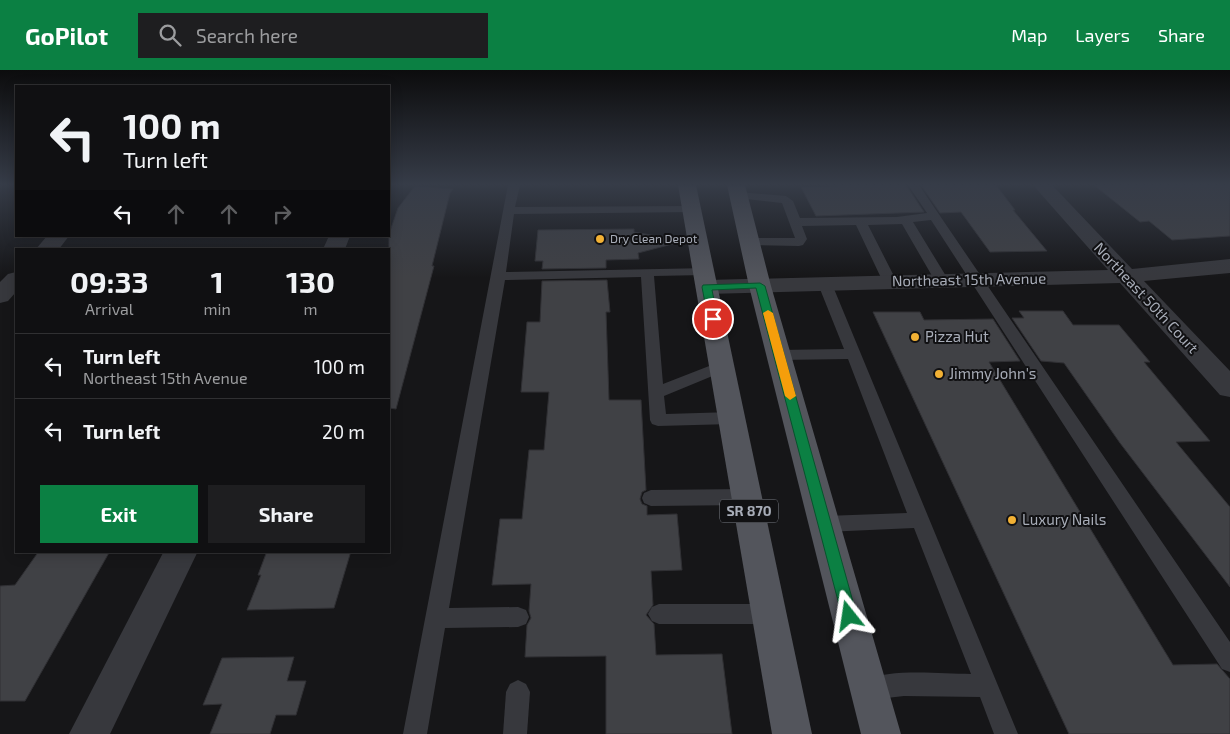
<!DOCTYPE html>
<html lang="en">
<head>
<meta charset="utf-8">
<style>
  :root { --surface:#101012; --page:#1e1e20; --text:#f1f3f6; --muted:#9c9d9f; --line:#303032; --accent:#0b8043 }
  body { margin:0; font-family:"Exo 2",sans-serif; background:var(--page); color:var(--text); height:100vh; display:flex; flex-direction:column; font-size:19px; white-space:nowrap }
  * { box-sizing:border-box; margin:0 }
  p { font-size:16px; color:var(--muted) }
  .icon { flex:none; width:28px; height:28px; fill:none; stroke:currentColor; stroke-width:2; stroke-linecap:round; stroke-linejoin:round }
  .map { position:relative; flex:1; overflow:hidden }
  .details { position:absolute; left:15px; top:178px; width:375px; height:305px; display:flex; flex-direction:column; background:var(--surface); border-radius:0px; box-shadow:0 2px 12px #0003,0 0 0 1px var(--line) }
  .details>* { flex:none }
  .banner { position:absolute; left:15px; top:15px; width:375px; height:152px; border-radius:0px; box-shadow:0 2px 12px #0003,0 0 0 1px var(--line); background:#101012; color:var(--text); overflow:hidden }
  .pin { position:absolute; display:grid; place-items:center; width:42px; height:42px; color:#fff; margin:-21px; border:2px solid #fff; border-radius:50%; box-shadow:0 1px 5px #0007 }
  .me { position:absolute; width:55px; margin:-28px; rotate:345deg; stroke-linejoin:round; filter:drop-shadow(0 0 4px #0008) }
  .turn { display:flex; align-items:center; gap:18px; height:105px; padding:0 25px; font-size:22px }
  .turn .icon { width:65px; height:65px; stroke-width:2.5 }
  .turn b { display:block; font-size:35px; line-height:42px }
  .lanes { display:flex; align-items:center; height:48px; padding:0 25px; background:#0003; justify-content:center; gap:25px; direction:ltr }
  .lanes .off { opacity:.35 }
  .eta { display:flex; justify-content:space-evenly; align-items:center; height:85px; text-align:center }
  .eta b { font-size:30px; font-weight:700; line-height:35px }
  .button { display:flex; gap:10px; margin-top:auto; padding:10px 25px }
  .button a { flex:1; height:58px; border-radius:0px; background:var(--accent); color:#fff; font-size:20px; font-weight:700; line-height:58px; text-align:center }
  .button a+a { background:var(--page); color:var(--text) }
  ul { padding:0; list-style:none }
  li { display:flex; align-items:center; gap:15px; height:65px; padding:0 25px; border-top:1px solid var(--line) }
  li div { flex:1 }
  li b { display:block; font-size:19px }
  li em { font-style:normal }
  header { display:flex; align-items:center; gap:30px; box-sizing:border-box; height:70px; padding:0 25px; background:var(--accent); color:#fff }
  header strong { font-size:24px }
  nav { display:flex; gap:28px; margin-inline-start:auto; font-size:18px }
  .search { width:350px; height:45px; background:var(--page); display:flex; align-items:center; gap:12px; box-sizing:border-box; padding:0 18px; border-radius:0px; color:var(--muted); font-size:19px }
  .map>svg:first-child { display:block }
  .building { fill:#404145; stroke:#303034 }
  .lines { fill:none; stroke-linecap:round; stroke-linejoin:round }
  .lane { fill:#37383d; fill-rule:evenodd }
  .street { fill:#37383d; fill-rule:evenodd }
  .primary { fill:#53555c; fill-rule:evenodd }
  .route { fill:#0b8043; stroke:#07532c }
  .slow { fill:#f59e0b }
  .poi-dot { fill:#f2b134; stroke:#111113; stroke-width:2 }
  .labels { text-anchor:middle; stroke-width:4; stroke-linejoin:round; paint-order:stroke }
  .far-poi-label { font-size:12px; fill:#a8adb8; stroke:#111113; text-anchor:start }
  .shield { fill:#111113; stroke:#7b7e86; stroke-width:1 }
  .shield-label { font-size:14px; font-weight:bold; fill:#a8adb8 }
  .street-label { font-size:15px; fill:#a8adb8; stroke:#111113 }
  .poi-label { font-size:15px; fill:#a8adb8; stroke:#111113; text-anchor:start }
</style>
</head>
<body>
<header>
<strong>GoPilot</strong>
<div class="search"><svg class="icon" aria-label="search" viewBox="0 0 24 24"><circle cx="10" cy="10" r="6"/><path d="M15 15l6 6"/></svg>Search here</div>
<nav><a>Map</a><a>Layers</a><a>Share</a></nav>
</header>
<div class="map">
<svg width="1230" height="664" viewBox="0 0 1230 664">
  <rect width="100%" height="100%" fill="#161618"/>
  <!-- building -->
  <g class="building">
    <polygon points="858,115 906,115 924,142 816,146 801,117"/>
    <polygon points="921,115 996,115 1015,140 1013,140 1047,181 990,182 961,142 940,143"/>
    <polygon points="1094,115 1230,115 1230,166 1172,170 1149,151 1140,152"/>
    <polygon points="415,116 453,119 450,123 432,196 434,196 396,339 389,338 389,164 398,138"/>
    <polygon points="634,159 634,162 684,171 638,183 639,189 606,190 606,198 542,199 543,191 535,191 538,160"/>
    <polygon points="607,210 610,242 606,242 609,330 641,330 646,420 642,422 640,429 642,434 647,436 647,445 677,444 682,500 651,501 653,535 646,545 654,554 656,585 722,584 732,664 606,664 606,586 525,587 527,555 531,548 529,541 531,514 492,515 500,449 522,449 529,380 544,380 549,322 521,322 527,252 540,252 542,211"/>
    <polygon points="1019,241 1063,241 1073,255 1119,255 1150,292 1144,292 1210,371 1176,372 1230,437 1230,517 1120,373 1064,293 1041,291 1012,248 1024,248"/>
    <polygon points="873,242 920,242 924,250 993,249 1020,291 989,292 1173,595 1217,594 1230,609 1230,664 1069,664"/>
    <polygon points="39,481 110,481 25,631 0,631 0,516 15,515"/>
    <polygon points="267,481 351,481 334,538 247,540 261,505 258,505"/>
    <polygon points="294,587 287,611 306,611 296,645 276,645 270,664 210,664 222,634 203,635 222,588"/>
  </g>
  <g class="lines">
    <!-- lane -->
    <g class="lane">
      <polygon points="508,115 520,115 515,137 696,136 698,138 692,142 514,144 506,202 709,198 711,201 704,205 654,206 663,314 722,291 727,292 730,296 727,300 664,326 666,344 732,342 738,344 740,348 738,352 732,354 658,356 652,354 650,350 641,207 505,210 449,538 518,537 526,540 529,547 526,554 518,557 445,558 427,664 403,664"/>
      <polygon points="908,115 919,115 1230,572 1230,602 1222,599 931,150 913,152 949,211 942,215 935,211 902,154 868,155 897,212 890,216 883,212 856,155 802,156 807,169 803,175 799,176 746,175 744,172 746,169 750,168 795,168 782,133 738,128 732,125 738,122 786,126 793,131 800,148 897,147 927,143"/>
      <path d="M825,210L832,214L1018,664H994L980,627L904,626L869,630L861,627L858,619L861,611C892,598 938,604 971,604L914,458L825,462L818,460L815,454L818,448L825,446L907,443L848,289L779,290L774,289L771,285L774,281L779,280L844,279L818,214Z"/>
      <polygon points="747,419 754,422 756,427 754,432 747,435 651,436 644,433 642,428 644,423 651,420"/>
      <polygon points="659,534 769,534 776,537 780,544 776,551 769,554 659,554 652,551 648,544 652,537"/>
      <polygon points="518,610 526,614 530,622 527,664 503,664 506,622 510,614"/>
    </g>
    <!-- street -->
    <g class="street">
      <polygon points="1033,115 1052,115 1132,199 1230,189 1230,203 1144,211 1230,301 1230,327 1220,325 1120,213 707,224 699,222 696,217 699,212 707,210 1108,200"/>
      <polygon points="47,166 69,166 59,179 36,179"/>
      <polygon points="329,166 350,166 345,179 323,179"/>
      <polygon points="16,202 16,222 8,231 0,233 0,212 8,204"/>
      <polygon points="164,481 198,481 110,664 69,664"/>
    </g>
    <!-- primary -->
    <g class="primary">
      <polygon points="678,115 696,115 812,664 772,664"/>
      <polygon points="727,115 745,115 771,216 901,664 861,664 749,216"/>
    </g>
  </g>
  <!-- sky -->
  <linearGradient id="sky" x2="0" y2="1"><stop stop-color="#0c0c0d"/><stop offset="0.55" stop-color="#363c48"/><stop offset="1" stop-color="#363c48" stop-opacity="0"/></linearGradient>
  <rect width="1230" height="208" fill="url(#sky)"/>
  <!-- route -->
  <polygon class="route" points="760,213 765,216 857,546 854,551 849,553 844,551 842,546 756,218 712,220 718,249 713,252 708,249 702,217 703,215"/>
  <!-- slow -->
  <polygon class="slow" points="768,240 773,243 796,326 790,330 785,326 763,243"/>
  <!-- markers -->
  <g class="poi-dot">
    <circle cx="600" cy="169" r="5"/>
    <circle cx="915" cy="267" r="5"/>
    <circle cx="939" cy="304" r="5"/>
    <circle cx="1012" cy="450" r="5"/>
  </g>
  <g class="labels">
    <!-- far-poi labels -->
    <g class="far-poi-label">
      <text x="610" y="173">Dry Clean Depot</text>
    </g>
    <!-- shield labels -->
    <rect class="shield" x="720" y="429.5" width="58" height="23" rx="4"/>
    <g class="shield-label">
      <text x="749" y="446">SR 870</text>
    </g>
    <!-- street labels -->
    <g class="street-label">
      <text transform="translate(969 210) rotate(-1)" y="5">Northeast 15th Avenue</text>
      <text transform="translate(1146 228) rotate(47)" y="5">Northeast 50th Court</text>
    </g>
    <!-- poi labels -->
    <g class="poi-label">
      <text x="925" y="272">Pizza Hut</text>
      <text x="949" y="309">Jimmy John's</text>
      <text x="1022" y="455">Luxury Nails</text>
    </g>
  </g>
</svg>
<div class="pin" style="left:713px;top:249px;background:#d93025"><svg class="icon" aria-label="arrive" viewBox="0 0 24 24"><path d="M6 21V4h12l-3 4 3 4H6"/></svg></div>
<svg class="me" style="left:849px;top:546px" viewBox="-20 -20 40 40"><path d="M0-17L14 15 0 8-14 15z" fill="#0b8043" stroke="#fff" stroke-width="4"/></svg>
<div class="banner">
<div class="turn"><svg class="icon" aria-label="left" viewBox="0 0 24 24"><path d="M17 20v-9H6M10 6l-5 5 5 5"/></svg><div><b>100 m</b>Turn left</div></div>
<div class="lanes"><svg class="icon" aria-label="left" viewBox="0 0 24 24"><path d="M17 20v-9H6M10 6l-5 5 5 5"/></svg><svg class="icon off" aria-label="ahead" viewBox="0 0 24 24"><path d="M12 20V5M6 11l6-6 6 6"/></svg><svg class="icon off" aria-label="ahead" viewBox="0 0 24 24"><path d="M12 20V5M6 11l6-6 6 6"/></svg><svg class="icon off" aria-label="right" viewBox="0 0 24 24"><path d="M7 20v-9h11M14 6l5 5-5 5"/></svg></div>
</div>
<section class="details">
<div class="eta">
<div><b>09:33</b><p>Arrival</p></div>
<div><b>1</b><p>min</p></div>
<div><b>130</b><p>m</p></div>
</div>
<ul>
<li><svg class="icon" aria-label="left" viewBox="0 0 24 24"><path d="M17 20v-9H6M10 6l-5 5 5 5"/></svg><div><b>Turn left</b><p>Northeast 15th Avenue</p></div><em>100 m</em></li>
<li><svg class="icon" aria-label="left" viewBox="0 0 24 24"><path d="M17 20v-9H6M10 6l-5 5 5 5"/></svg><div><b>Turn left</b></div><em>20 m</em></li>
</ul>
<div class="button"><a>Exit</a><a>Share</a></div>
</section>
</div>
</body>
</html>
